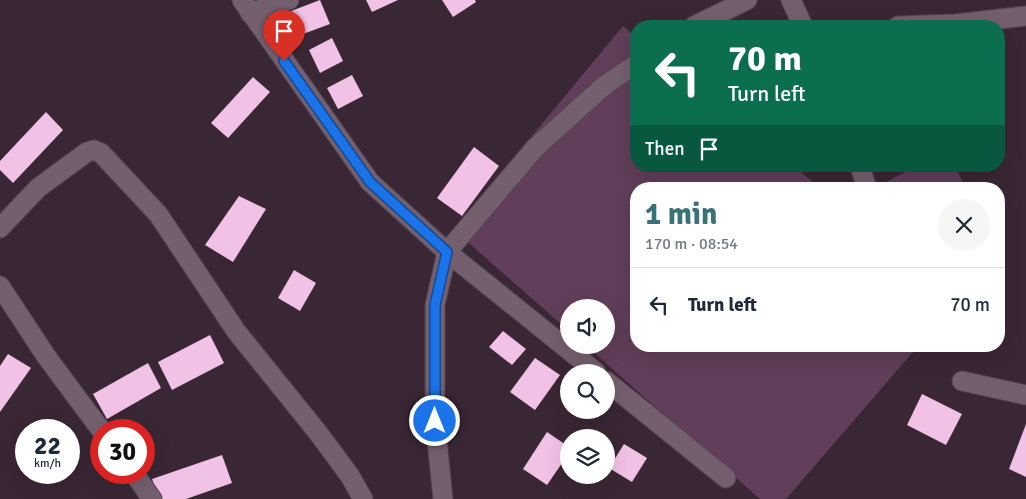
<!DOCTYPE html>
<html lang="en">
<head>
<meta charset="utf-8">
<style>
  :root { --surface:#fff; --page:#f6f6f7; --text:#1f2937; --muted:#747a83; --line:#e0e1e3; --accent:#397375 }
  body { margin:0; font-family:Signika,sans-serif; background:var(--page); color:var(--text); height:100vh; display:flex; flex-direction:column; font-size:19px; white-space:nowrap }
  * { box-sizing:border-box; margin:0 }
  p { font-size:16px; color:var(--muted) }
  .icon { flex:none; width:28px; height:28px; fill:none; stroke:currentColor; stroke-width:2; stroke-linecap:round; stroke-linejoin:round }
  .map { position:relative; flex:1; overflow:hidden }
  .side { position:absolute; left:630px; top:182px; width:375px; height:170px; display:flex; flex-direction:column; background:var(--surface); border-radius:20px; box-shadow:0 5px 20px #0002 }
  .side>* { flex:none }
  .guide { position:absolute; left:630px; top:20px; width:375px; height:152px; border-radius:20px; box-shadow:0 5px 20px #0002; background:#0b6e4f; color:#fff; overflow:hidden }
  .controls { position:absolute; left:560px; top:299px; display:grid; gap:10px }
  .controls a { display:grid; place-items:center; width:55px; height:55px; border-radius:50%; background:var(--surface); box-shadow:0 5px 20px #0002; font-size:25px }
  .speed { position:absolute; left:15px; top:419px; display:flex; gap:10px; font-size:25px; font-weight:700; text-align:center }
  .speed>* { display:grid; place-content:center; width:65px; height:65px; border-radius:50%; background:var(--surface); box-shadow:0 5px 20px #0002; line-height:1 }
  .speed small { font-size:12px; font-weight:400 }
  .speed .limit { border:8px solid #d22; background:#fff; color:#111 }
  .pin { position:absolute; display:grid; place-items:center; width:42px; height:42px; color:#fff; margin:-51px -21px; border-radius:50% 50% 50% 0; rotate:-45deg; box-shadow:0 0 5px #0007 }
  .pin .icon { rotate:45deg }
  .me { position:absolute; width:55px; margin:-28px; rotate:0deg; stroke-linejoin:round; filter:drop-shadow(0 0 4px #0008) }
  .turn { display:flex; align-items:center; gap:18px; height:105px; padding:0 15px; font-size:22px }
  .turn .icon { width:65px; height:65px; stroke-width:2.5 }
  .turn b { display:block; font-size:35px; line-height:42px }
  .then { display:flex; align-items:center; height:48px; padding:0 15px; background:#0003; gap:10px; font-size:19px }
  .round { display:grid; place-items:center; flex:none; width:52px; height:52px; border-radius:26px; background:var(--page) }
  .headline { display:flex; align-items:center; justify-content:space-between; height:85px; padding:0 15px }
  h1 { font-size:30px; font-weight:800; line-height:38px; color:var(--accent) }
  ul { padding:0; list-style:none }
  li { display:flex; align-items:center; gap:15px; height:75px; padding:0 15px; border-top:1px solid var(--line) }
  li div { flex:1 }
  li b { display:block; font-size:19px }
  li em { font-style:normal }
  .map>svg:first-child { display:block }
  .green { fill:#613e59 }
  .building { fill:#f2c2e6 }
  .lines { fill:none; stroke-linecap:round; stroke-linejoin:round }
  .street-casing { stroke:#534450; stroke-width:21 }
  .street { stroke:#745f6f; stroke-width:19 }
  .route-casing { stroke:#114b97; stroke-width:12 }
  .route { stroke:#1a73e8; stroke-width:9 }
</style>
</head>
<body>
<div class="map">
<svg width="1026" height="499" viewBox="0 0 1026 499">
  <rect width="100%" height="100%" fill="#3a2735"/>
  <!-- green -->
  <g class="green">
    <polygon points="623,26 636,37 636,166 794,166 821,189 636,189 636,346 918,346 786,499 760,499 585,345 606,345 606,308 569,308 569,331 454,230"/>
    <polygon points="917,166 955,166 966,189 872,189"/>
  </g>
  <!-- building -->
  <g class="building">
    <polygon points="320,0 330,24 295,37 286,13"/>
    <polygon points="366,0 398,0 372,12"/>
    <polygon points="442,0 475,0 476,2 453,17"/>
    <polygon points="332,38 343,61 320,73 309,50"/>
    <polygon points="352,75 363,96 338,109 327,88"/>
    <polygon points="253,77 270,92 228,138 211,123"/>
    <polygon points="46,112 63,130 13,183 0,170 0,161"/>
    <polygon points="474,147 499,166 462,216 437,198"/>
    <polygon points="239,196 266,209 233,262 205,245"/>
    <polygon points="294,270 316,283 300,311 278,298"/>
    <polygon points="503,331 526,349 512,365 489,347"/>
    <polygon points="210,335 224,363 172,390 158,362"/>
    <polygon points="8,354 31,368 0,412 0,366"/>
    <polygon points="535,358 560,375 535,410 510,392"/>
    <polygon points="148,363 161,388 107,419 93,394"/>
    <polygon points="922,394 962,414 946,445 907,425"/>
    <polygon points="1026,424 1026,477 1009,469"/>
    <polygon points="547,432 569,447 569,453 547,485 523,469"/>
    <polygon points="624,444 647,458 632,482 609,468"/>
    <polygon points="222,455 232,483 186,499 159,499 152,479"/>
  </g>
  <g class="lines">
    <!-- street casing -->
    <g class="street-casing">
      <g id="street">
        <polyline points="242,0 370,182 447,252 596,372"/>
        <polyline points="791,0 803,26"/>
        <polyline points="250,13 289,0"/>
        <polyline points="694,26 747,0"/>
        <polyline points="898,26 955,24 1026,16"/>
        <polyline points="860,166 867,189"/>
        <polyline points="0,228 38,188 87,152 94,150 101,153 158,214 236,331 319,434 350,476 363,499"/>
        <polyline points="0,286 46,356 101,430"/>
        <polyline points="606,381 726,478"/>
        <polyline points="962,381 1026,395"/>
        <polyline points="133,472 152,499"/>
        <polyline points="443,499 435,421 435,305 447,252 535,148 605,85 636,64"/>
      </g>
    </g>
    <!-- street -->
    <use href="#street" class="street"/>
  </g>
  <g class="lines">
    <!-- route casing -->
    <g class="route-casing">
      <polyline id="route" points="284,61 370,182 447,252 435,305 435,421"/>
    </g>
    <!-- route -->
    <use href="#route" class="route"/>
  </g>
</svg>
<div class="controls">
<a><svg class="icon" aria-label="sound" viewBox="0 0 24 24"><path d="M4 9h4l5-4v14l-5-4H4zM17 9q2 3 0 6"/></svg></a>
<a><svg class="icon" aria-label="search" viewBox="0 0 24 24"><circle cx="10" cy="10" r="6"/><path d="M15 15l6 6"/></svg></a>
<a><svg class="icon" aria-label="layers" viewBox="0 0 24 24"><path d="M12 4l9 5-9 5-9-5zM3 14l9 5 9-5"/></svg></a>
</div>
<div class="speed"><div>22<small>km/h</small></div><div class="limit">30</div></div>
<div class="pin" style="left:284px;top:61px;background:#d93025"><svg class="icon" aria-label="arrive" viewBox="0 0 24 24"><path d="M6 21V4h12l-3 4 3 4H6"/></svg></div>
<svg class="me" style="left:435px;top:421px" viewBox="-20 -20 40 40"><circle r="17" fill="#1a73e8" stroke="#fff" stroke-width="3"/><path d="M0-11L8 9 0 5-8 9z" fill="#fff"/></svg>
<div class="guide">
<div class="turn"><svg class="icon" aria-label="left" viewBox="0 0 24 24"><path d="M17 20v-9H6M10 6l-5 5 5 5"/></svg><div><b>70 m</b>Turn left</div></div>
<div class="then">Then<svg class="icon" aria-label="arrive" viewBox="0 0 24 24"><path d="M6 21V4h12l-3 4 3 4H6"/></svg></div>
</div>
<section class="side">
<div class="headline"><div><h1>1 min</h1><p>170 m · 08:54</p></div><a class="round"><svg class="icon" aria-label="close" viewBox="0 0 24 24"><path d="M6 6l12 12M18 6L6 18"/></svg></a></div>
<ul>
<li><svg class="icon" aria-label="left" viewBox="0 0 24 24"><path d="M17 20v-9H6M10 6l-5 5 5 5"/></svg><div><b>Turn left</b></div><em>70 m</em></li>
</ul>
</section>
</div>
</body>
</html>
